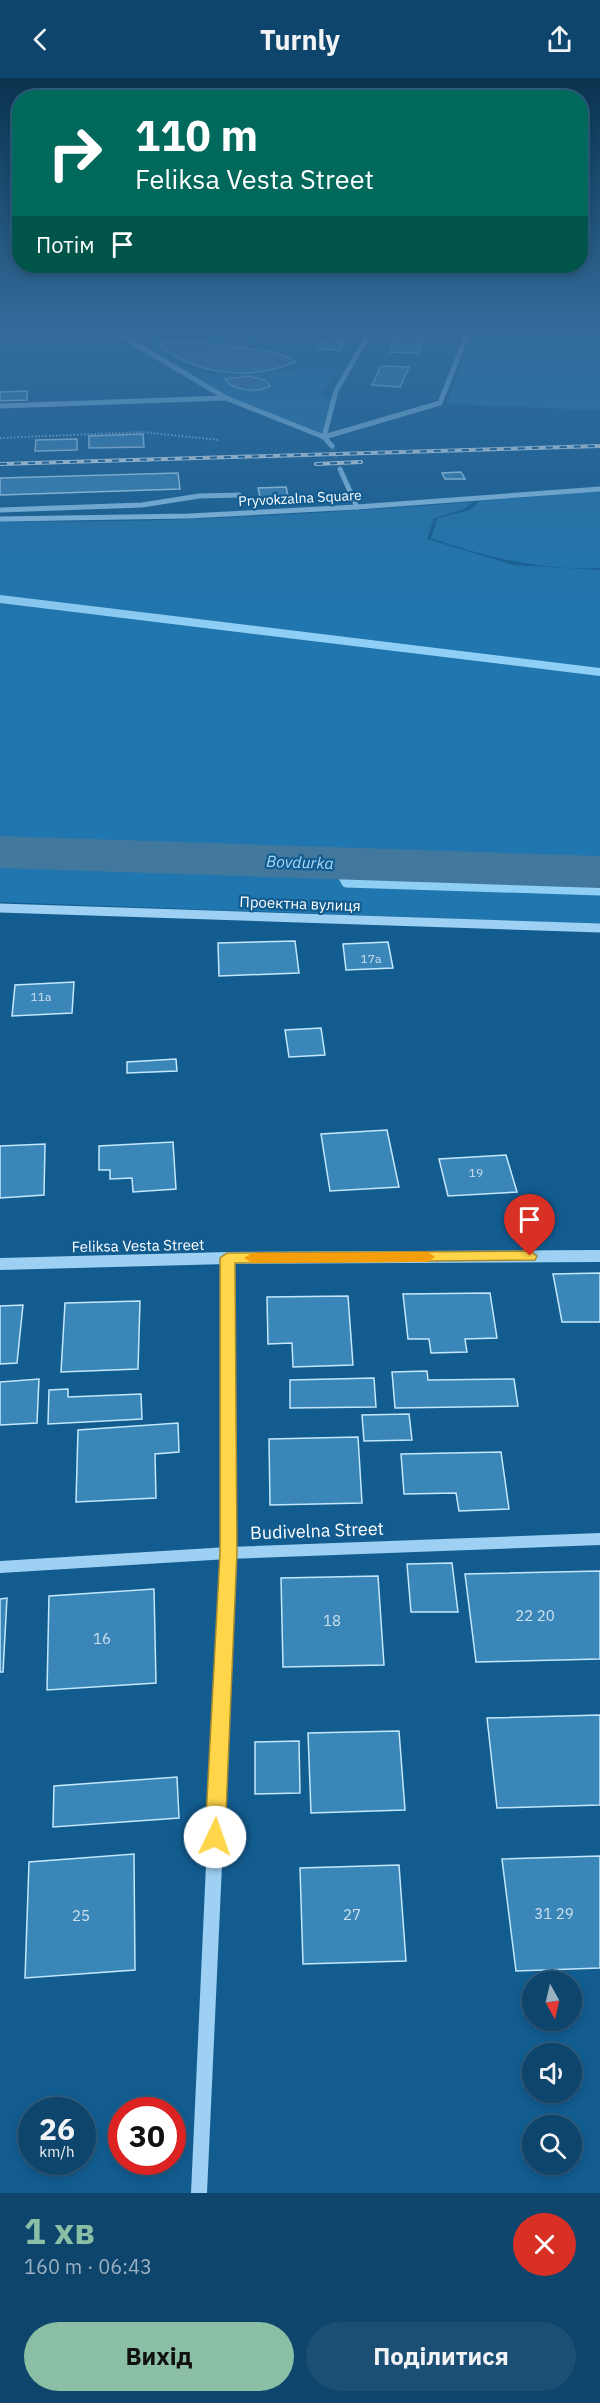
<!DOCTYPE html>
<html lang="uk">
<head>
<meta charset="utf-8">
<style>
  :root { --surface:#0e456c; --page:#1c4f74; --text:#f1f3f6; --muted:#9bb1c2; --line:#2e5d7f; --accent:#8abfa5 }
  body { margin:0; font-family:"IBM Plex Sans",sans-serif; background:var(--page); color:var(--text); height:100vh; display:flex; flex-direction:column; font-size:22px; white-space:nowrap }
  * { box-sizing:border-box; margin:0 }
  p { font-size:20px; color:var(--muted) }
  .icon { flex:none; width:33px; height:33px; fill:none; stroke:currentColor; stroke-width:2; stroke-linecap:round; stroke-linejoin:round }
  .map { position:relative; height:2115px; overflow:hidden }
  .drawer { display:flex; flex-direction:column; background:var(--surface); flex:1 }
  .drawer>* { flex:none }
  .hud { position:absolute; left:12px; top:12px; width:576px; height:183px; border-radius:24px; box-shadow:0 3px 9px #0003,0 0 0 2px var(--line); background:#00695c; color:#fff; overflow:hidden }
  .needle { width:39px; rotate:172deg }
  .buttons { position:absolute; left:522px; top:1893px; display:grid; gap:12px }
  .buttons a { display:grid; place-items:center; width:60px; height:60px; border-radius:50%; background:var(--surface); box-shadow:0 3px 9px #0003,0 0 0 2px var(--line); font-size:30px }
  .speed { position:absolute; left:18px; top:2019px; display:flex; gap:12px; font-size:30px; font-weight:700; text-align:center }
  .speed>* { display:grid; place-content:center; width:78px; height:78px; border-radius:50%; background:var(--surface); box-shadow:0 3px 9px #0003,0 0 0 2px var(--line); line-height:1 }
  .speed small { font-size:15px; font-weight:400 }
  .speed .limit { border:9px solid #d22; background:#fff; color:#111 }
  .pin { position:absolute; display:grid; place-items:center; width:51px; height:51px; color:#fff; margin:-62px -26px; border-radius:50% 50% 50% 0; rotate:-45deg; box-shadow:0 0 6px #0007 }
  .pin .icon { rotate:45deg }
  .me { position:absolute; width:66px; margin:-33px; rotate:3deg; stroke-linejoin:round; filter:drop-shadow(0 0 4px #0008) }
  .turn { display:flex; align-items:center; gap:21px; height:126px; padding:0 24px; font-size:27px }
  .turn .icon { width:78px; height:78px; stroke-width:2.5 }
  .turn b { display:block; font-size:42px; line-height:51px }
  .then { display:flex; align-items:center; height:57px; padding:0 24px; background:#0003; gap:12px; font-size:22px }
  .round { display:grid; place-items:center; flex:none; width:63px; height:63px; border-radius:32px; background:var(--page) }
  .head { display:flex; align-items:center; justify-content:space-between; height:102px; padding:0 24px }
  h1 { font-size:36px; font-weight:700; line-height:45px; color:var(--accent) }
  .button { display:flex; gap:12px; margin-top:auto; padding:12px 24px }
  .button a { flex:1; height:69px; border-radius:36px; background:var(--accent); color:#111; font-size:24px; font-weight:700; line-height:69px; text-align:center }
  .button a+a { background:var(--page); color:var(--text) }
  header { display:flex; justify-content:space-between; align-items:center; height:78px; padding:0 24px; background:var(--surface); font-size:27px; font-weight:700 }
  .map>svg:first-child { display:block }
  .green { fill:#2076ae }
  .water { fill:#43789e; stroke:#8fcef5; stroke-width:1.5 }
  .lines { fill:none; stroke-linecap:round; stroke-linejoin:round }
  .stream-far1 { stroke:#8fcef5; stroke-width:8 }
  .stream { stroke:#8fcef5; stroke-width:9 }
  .river { fill:#43789e; fill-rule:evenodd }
  .building { fill:#3a86b9; stroke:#c4e7fd; stroke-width:1.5 }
  .minor-tunnel { stroke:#3674a1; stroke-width:5; stroke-dasharray:5 3; stroke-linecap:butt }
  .path { stroke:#9dd0f2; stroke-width:2; stroke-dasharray:1.5 2; stroke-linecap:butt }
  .minor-far3 { stroke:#9dd0f2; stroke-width:5 }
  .minor-far2 { stroke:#9dd0f2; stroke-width:9 }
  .minor-far1 { stroke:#9dd0f2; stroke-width:12 }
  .minor { stroke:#9dd0f2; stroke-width:16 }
  .rail-casing { stroke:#fff; stroke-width:4 }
  .rail { stroke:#125c90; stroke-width:2; stroke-dasharray:7; stroke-linecap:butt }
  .route { fill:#ffd54a; stroke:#a68a30; stroke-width:1.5 }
  .slow { fill:#f59e0b }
  .labels { text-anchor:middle; stroke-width:4.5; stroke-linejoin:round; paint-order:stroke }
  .number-label { font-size:12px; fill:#cee1ee }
  .far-street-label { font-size:14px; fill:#fff; stroke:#125c90 }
  .street-label { font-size:15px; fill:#fff; stroke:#125c90 }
  .near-number-label { font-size:15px; fill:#cee1ee }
  .water-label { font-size:16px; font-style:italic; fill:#a9daf9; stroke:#125c90 }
  .near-street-label { font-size:18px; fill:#fff; stroke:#125c90 }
</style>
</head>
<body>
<header><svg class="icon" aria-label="back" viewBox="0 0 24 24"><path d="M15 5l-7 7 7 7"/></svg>Turnly<svg class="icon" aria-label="share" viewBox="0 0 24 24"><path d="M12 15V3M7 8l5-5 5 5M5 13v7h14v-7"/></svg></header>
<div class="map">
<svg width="600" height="2115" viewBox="0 0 600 2115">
  <rect width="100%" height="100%" fill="#125c90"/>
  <!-- green -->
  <g class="green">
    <polygon points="473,254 600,254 600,332 447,326"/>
    <polygon points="339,289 320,318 334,320 324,359 226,320 192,299"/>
    <path d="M600,413V490C542,493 485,479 431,460L438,440L470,432L480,423Z"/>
    <path d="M472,424L464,431L434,440L427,461L513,487L600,492V846L0,824V443C157,446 315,436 472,424Z"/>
  </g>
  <!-- water -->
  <g class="water">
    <path d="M169,263C189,264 288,271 295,284C250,303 195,297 159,267Z"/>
    <path d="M248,298L265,302L270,308C257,315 233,313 225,301Z"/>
  </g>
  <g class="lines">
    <!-- stream-far1 -->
    <polyline class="stream-far1" points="0,521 600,594"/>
    <!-- stream -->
    <polyline class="stream" points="336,786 346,805 600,813"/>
    <!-- river -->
    <polygon class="river" points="0,758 600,778 600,810 0,790"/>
  </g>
  <!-- building -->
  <g class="building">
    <polygon points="397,256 424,257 417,275 389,274"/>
    <polygon points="325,262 344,263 340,272 319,271"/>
    <polygon points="381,288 409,289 400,309 372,307"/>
    <polygon points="27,313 27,322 0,323 0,314"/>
    <polygon points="143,356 144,369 89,370 89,358"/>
    <polygon points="77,361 77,372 35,373 36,362"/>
    <polygon points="461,394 465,401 445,401 442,395"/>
    <polygon points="178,395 180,411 0,417 0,400"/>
    <polygon points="286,409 288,418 260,419 258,410"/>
    <polygon points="295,863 299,895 219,898 218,865"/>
    <polygon points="388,864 393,890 346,892 343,866"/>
    <polygon points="74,904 72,935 12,938 15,907"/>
    <polygon points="321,950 325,977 289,979 285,952"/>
    <polygon points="176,981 177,993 127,995 127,984"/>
    <polygon points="387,1052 399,1109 330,1113 321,1056"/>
    <polygon points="173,1064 176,1111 133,1114 132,1100 110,1101 110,1092 99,1092 99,1068"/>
    <polygon points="45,1066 44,1117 0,1120 0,1068"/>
    <polygon points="506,1077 517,1114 448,1118 439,1081"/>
    <polygon points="600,1195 600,1244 562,1244 553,1196"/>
    <polygon points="490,1215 497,1260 465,1261 467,1274 431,1275 429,1261 408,1261 403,1216"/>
    <polygon points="348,1218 353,1287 293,1289 292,1265 268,1266 267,1219"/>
    <polygon points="140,1223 138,1291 61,1294 65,1225"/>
    <polygon points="23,1227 17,1285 0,1286 0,1228"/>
    <polygon points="427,1293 428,1302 514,1301 518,1328 395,1330 392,1294"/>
    <polygon points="374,1300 376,1329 290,1330 290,1302"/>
    <polygon points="39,1301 37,1345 0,1347 0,1304"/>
    <polygon points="68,1311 68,1319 141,1316 142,1341 48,1346 49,1312"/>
    <polygon points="409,1336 412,1362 364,1363 362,1337"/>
    <polygon points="178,1345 179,1374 155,1376 156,1420 76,1424 78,1352"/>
    <polygon points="358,1359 362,1425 270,1427 269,1361"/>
    <polygon points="501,1374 509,1431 459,1433 456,1415 404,1416 401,1376"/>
    <polygon points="452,1485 458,1534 411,1534 407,1486"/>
    <polygon points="600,1493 600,1581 476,1584 465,1496"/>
    <polygon points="378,1498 384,1587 283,1589 281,1500"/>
    <polygon points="154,1511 156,1605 47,1612 49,1518"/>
    <polygon points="7,1520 3,1594 0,1594 0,1521"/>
    <polygon points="600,1637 600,1727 497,1730 487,1640"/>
    <polygon points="399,1653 405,1732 311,1735 308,1655"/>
    <polygon points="299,1663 300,1715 255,1716 255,1664"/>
    <polygon points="177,1699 179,1740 53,1749 54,1708"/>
    <polygon points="134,1776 135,1892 25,1900 29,1784"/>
    <polygon points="600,1778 600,1890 516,1893 502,1781"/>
    <polygon points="399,1787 406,1883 303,1886 300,1790"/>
  </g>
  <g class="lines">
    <!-- minor-tunnel -->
    <polyline class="minor-tunnel" points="332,368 340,391"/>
    <!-- path -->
    <polyline class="path" points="0,360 142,354 220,362"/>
    <!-- minor-far3 -->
    <g class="minor-far3">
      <polyline points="124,254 122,258 226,320 324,359 332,368"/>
      <polyline points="0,328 225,320"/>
      <polyline points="324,359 440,325 468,254"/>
      <polyline points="324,359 336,313 370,254"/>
      <polyline points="340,391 357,429"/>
      <polyline points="0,432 142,427 199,418 239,417"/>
      <polyline points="0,441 189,438 357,429 600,411"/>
    </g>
    <!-- minor-far2 -->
    <polyline class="minor-far2" points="0,830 600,850"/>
    <!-- minor-far1 -->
    <g class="minor-far1">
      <polyline points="0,1186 227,1180 600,1178"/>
      <polyline points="0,1489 228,1475 600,1461"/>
      <polyline points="226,1526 228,1475 227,1180"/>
    </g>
    <!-- minor -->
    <polyline class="minor" points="199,2115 226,1525"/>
    <!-- rail casing -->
    <g class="rail-casing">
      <g id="rail">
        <polyline points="0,386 600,368"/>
        <polyline points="316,386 361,384"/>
      </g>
    </g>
    <!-- rail -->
    <use href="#rail" class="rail"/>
  </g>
  <!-- sky -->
  <linearGradient id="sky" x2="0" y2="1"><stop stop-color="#0a334f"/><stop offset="0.46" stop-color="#336c9c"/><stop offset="1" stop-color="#336c9c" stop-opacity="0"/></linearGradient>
  <rect width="600" height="550" fill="url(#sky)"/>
  <!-- route -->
  <polygon class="route" points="530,1173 537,1178 535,1182 235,1185 237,1474 225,1759 222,1766 215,1769 208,1766 205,1759 220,1474 220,1180 227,1175"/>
  <!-- slow -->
  <polygon class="slow" points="428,1174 435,1179 428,1184 252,1185 244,1180 252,1175"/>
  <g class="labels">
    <!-- number labels -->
    <g class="number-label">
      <text x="371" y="885">17а</text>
      <text x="41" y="923">11а</text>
      <text x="476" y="1099">19</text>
    </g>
    <!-- far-street labels -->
    <g class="far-street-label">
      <text transform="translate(300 420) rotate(-3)" y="5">Pryvokzalna Square</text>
    </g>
    <!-- street labels -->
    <g class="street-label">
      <text transform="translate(300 826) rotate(2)" y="5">Проектна вулиця</text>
      <text transform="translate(138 1168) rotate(-1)" y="5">Feliksa Vesta Street</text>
    </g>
    <!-- near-number labels -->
    <g class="near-number-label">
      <text x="535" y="1543">22 20</text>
      <text x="332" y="1548">18</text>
      <text x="102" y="1566">16</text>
      <text x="554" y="1841">31 29</text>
      <text x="352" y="1842">27</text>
      <text x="81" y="1843">25</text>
    </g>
    <!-- water labels -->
    <g class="water-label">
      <text transform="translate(300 784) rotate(2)" y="6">Bovdurka</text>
    </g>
    <!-- near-street labels -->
    <g class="near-street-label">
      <text transform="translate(317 1453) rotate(-2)" y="6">Budivelna Street</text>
    </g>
  </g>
</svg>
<div class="buttons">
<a><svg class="needle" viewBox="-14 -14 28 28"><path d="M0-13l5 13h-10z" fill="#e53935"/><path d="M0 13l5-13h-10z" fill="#9bb1c2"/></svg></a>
<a><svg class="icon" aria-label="sound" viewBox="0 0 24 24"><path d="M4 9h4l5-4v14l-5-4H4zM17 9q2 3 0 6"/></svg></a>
<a><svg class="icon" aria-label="search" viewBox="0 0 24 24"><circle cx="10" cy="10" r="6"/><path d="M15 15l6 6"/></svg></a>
</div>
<div class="speed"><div>26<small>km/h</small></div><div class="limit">30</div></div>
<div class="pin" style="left:530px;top:1178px;background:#d93025"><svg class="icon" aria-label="arrive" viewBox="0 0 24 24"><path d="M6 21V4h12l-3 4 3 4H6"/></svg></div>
<svg class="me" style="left:215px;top:1759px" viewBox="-20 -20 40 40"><circle r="19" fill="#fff"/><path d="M0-13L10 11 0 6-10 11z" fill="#ffd54a"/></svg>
<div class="hud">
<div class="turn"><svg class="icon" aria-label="right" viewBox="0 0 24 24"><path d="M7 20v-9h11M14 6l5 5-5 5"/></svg><div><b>110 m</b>Feliksa Vesta Street</div></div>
<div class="then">Потім<svg class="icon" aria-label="arrive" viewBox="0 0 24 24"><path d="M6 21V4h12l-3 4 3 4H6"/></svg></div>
</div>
</div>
<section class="drawer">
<div class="head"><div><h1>1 хв</h1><p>160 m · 06:43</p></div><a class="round" style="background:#d93025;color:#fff"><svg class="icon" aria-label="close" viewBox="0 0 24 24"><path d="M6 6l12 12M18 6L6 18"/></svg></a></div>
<div class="button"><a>Вихід</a><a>Поділитися</a></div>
</section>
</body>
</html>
